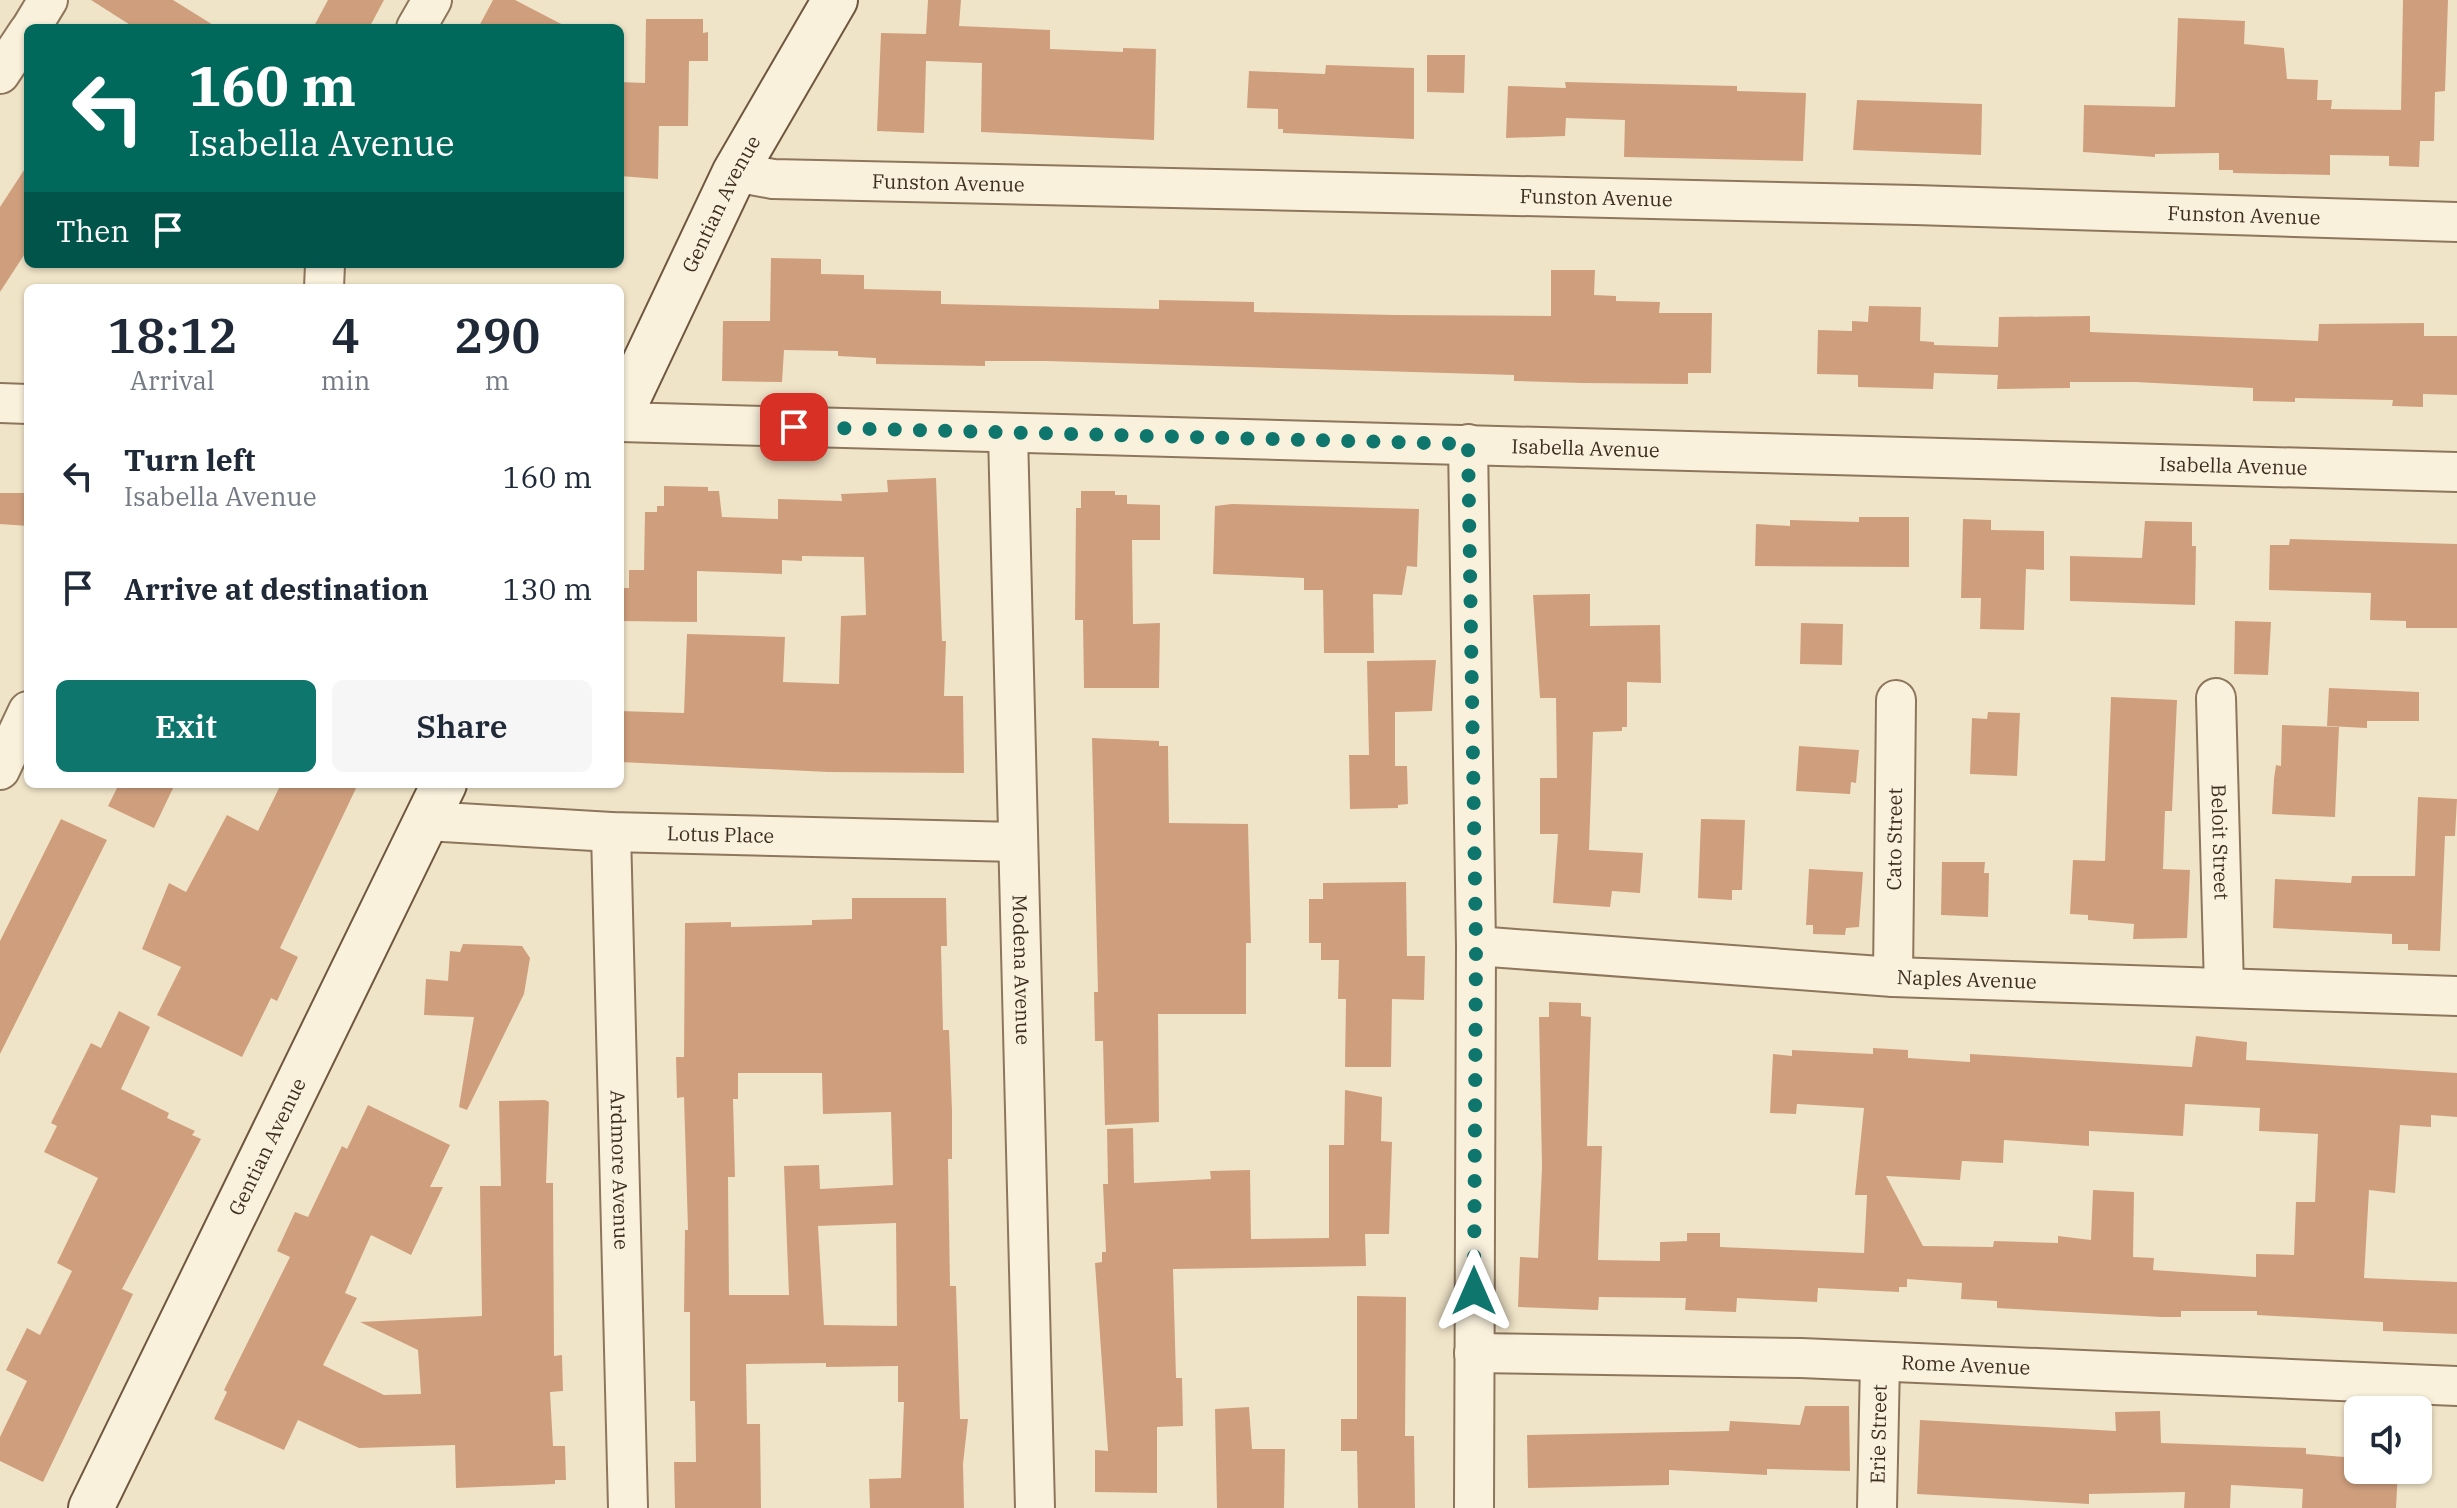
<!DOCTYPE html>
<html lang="en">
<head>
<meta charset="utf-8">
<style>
  :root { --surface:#fff; --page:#f6f6f7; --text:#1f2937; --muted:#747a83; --accent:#0f766e }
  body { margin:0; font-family:"IBM Plex Serif",serif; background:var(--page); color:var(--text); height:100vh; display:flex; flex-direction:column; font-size:30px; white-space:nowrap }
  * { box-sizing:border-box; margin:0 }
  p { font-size:26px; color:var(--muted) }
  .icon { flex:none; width:44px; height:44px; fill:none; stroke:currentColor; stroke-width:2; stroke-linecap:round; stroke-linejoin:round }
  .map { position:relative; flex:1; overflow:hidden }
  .details { position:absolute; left:24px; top:284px; width:600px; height:504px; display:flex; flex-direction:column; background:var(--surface); border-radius:12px; box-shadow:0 2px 6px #0004 }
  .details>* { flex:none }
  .top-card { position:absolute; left:24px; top:24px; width:600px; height:244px; border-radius:12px; box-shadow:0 2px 6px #0004; background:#00695c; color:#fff; overflow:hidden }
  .tools { position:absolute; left:2344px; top:1396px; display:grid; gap:16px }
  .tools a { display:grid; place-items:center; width:88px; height:88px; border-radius:12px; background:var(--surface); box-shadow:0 2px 6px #0004; font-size:40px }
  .pin { position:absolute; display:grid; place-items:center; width:68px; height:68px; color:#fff; margin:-34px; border-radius:16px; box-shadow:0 4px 12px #0006 }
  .me { position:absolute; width:88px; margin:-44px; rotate:0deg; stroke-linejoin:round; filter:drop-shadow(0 0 6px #0008) }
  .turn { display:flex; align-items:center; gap:28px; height:168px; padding:0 32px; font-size:36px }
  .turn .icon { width:104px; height:104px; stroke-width:2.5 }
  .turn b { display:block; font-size:56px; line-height:68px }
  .then { display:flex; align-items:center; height:76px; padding:0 32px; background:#0003; gap:16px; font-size:30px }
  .eta { display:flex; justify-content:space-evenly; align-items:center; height:136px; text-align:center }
  .eta b { font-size:48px; font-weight:600; line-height:56px }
  .action { display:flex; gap:16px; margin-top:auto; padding:16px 32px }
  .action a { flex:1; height:92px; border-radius:12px; background:var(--accent); color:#fff; font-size:32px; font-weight:600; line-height:92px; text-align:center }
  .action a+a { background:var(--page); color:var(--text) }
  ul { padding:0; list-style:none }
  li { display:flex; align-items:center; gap:24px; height:112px; padding:0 32px }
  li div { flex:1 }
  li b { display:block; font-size:30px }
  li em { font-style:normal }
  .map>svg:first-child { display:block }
  .building { fill:#cf9f7d; fill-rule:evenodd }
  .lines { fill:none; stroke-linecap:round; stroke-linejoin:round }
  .street-casing { stroke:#8d765c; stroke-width:42 }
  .secondary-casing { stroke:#6f573f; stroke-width:48 }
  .street { stroke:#faf1dc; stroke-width:38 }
  .secondary { stroke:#faf1dc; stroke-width:44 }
  .route { stroke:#0f766e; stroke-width:14; stroke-dasharray:0 25.2 }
  .labels { text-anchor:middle; stroke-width:6; stroke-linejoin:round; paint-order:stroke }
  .street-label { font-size:20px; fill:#3d2e20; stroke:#f7eed8 }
</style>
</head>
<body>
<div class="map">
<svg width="2457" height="1508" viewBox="0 0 2457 1508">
  <rect width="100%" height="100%" fill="#f0e4c8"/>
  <!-- building -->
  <g class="building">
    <polygon points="91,0 173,0 218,28 135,28"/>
    <polygon points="328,0 384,0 369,28 313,28"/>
    <polygon points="493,0 515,0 569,28 478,28"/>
    <polygon points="928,0 961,0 959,26 1050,30 1050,49 1123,52 1123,48 1156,49 1154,140 981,132 982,63 926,61 924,133 877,131 881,33 926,34"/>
    <polygon points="2403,0 2448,0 2445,91 2435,92 2434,141 2420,141 2419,167 2389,166 2389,156 2330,155 2330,175 2233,173 2233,170 2219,170 2219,153 2155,154 2155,157 2083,152 2084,105 2175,107 2178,18 2245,21 2244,44 2284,48 2287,79 2318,80 2317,100 2332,100 2331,109 2401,110"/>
    <polygon points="646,19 703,19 703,33 708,32 708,61 689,61 688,126 659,126 658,179 620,176 620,82 645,83"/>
    <polygon points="1427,55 1465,55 1464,93 1427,92"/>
    <polygon points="1326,65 1414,68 1414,139 1283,133 1283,129 1278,129 1278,109 1247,108 1249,71 1325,74"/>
    <polygon points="1565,82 1737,86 1737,91 1806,93 1803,161 1624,157 1625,120 1566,118 1565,136 1506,138 1508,86 1566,88"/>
    <polygon points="1857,100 1982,104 1981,155 1853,150"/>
    <polygon points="28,164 28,249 0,292 0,207"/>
    <polygon points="771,258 821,259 821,274 864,275 864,289 941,291 941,304 1159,309 1159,300 1254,302 1254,312 1395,315 1551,316 1551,270 1595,270 1594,295 1616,296 1616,301 1660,302 1659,313 1712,313 1711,373 1688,373 1688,384 1582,383 1514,381 1514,375 1047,361 985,361 985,366 876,364 876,358 838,356 838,351 784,350 782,382 722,381 723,321 770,321"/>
    <polygon points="1869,306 1921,307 1920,341 1934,342 1934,345 1998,347 1999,317 2090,316 2090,332 2318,341 2319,324 2424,323 2424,336 2457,336 2457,395 2423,394 2423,407 2392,406 2393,400 2295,398 2295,402 2253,401 2253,388 2135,382 2070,382 2070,388 1997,389 1998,375 1934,373 1933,389 1858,387 1858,375 1817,374 1818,330 1852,331 1852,321 1868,322"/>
    <polygon points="936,478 942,641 946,641 944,696 963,696 964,773 828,772 620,762 620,711 684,713 687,634 785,637 783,682 839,684 841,616 866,615 864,557 802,556 802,561 782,560 782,574 697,571 697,622 620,621 620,594 622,588 629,588 629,570 644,570 645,512 657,512 657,506 664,506 664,486 708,487 708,491 719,491 722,517 778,519 778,499 842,501 841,494 888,492 887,480"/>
    <polygon points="1081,491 1115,491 1115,495 1127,495 1127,504 1160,505 1160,540 1132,540 1133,624 1160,623 1159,688 1084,688 1083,620 1075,620 1076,508 1081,508"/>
    <polygon points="0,493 28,493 28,526 0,524"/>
    <polygon points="1232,504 1419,509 1417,567 1407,566 1402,595 1373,594 1374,653 1324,653 1323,590 1304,590 1304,578 1213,574 1215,506"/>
    <polygon points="1859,517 1909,517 1909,567 1755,566 1756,524 1790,526 1790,520 1859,522"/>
    <polygon points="1963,519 1991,520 1991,530 2044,531 2044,570 2026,569 2024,630 1980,629 1981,598 1961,598"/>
    <polygon points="2145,521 2192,522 2192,546 2196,546 2195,605 2070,601 2070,556 2142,558"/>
    <polygon points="2290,539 2457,544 2457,628 2406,628 2406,621 2370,620 2371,593 2269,590 2270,545 2289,545"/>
    <polygon points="1590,594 1590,626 1660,625 1661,683 1627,682 1627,727 1622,727 1622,731 1593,732 1589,850 1643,853 1640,893 1612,891 1610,907 1553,903 1558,834 1540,834 1540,778 1557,778 1556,698 1540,698 1533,595"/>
    <polygon points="2235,621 2271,622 2268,675 2234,674"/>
    <polygon points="1801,623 1843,624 1842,665 1800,664"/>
    <polygon points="1436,660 1432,711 1395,712 1395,766 1407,766 1408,804 1398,805 1398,808 1350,809 1349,755 1369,755 1367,661"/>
    <polygon points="2329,688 2419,692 2419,721 2367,721 2367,728 2327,726"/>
    <polygon points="2111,697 2177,700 2172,811 2165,811 2163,869 2190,870 2187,938 2133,939 2134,924 2088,920 2088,915 2070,914 2073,860 2105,861"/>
    <polygon points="1988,712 2020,713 2017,776 1970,774 1972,718 1987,719"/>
    <polygon points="2282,725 2339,727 2335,817 2272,814 2274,779 2276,765 2281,766"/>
    <polygon points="1092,738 1159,741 1159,746 1168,746 1169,823 1248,824 1251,943 1246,943 1246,1014 1158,1014 1159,1122 1105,1125 1103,1041 1095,1041 1094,992 1098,992"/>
    <polygon points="1799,746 1859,750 1856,783 1851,782 1850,794 1796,791"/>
    <polygon points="119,784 175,784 154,828 108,806"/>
    <polygon points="281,784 358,784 280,948 298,957 277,1001 271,998 242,1057 157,1015 181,967 142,949 169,883 186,892 227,815 258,831"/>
    <polygon points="2418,797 2457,799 2455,836 2445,836 2440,951 2408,950 2408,944 2392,944 2392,934 2273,928 2275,879 2351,883 2352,876 2415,876"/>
    <polygon points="61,819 107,840 0,1054 0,941"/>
    <polygon points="1701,819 1745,820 1742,890 1732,890 1732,900 1698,898"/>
    <polygon points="1942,862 1985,862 1984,873 1989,873 1988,917 1941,915"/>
    <polygon points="1809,869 1863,872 1859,927 1846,928 1845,935 1813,934 1813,925 1806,925"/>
    <polygon points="1406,882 1407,956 1425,956 1424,1000 1392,999 1391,1067 1345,1067 1346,999 1338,999 1339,960 1321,960 1321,943 1309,943 1309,899 1323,899 1323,883"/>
    <path d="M852,898H946L947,946H941L943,1030H949L952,1111V1159H948L950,1286H956L960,1419H968L963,1464L964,1508H870L869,1479L901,1478L904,1402H898V1366L826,1367V1363L746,1364L747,1424H760L761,1508H675L674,1462H696L695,1401H690V1312H684L685,1230H688L684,1097L677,1098L676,1057H684L685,923L731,922V927L812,925V920L852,919ZM738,1073H822L823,1114L891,1112L893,1185L820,1189L819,1165L784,1166L789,1295H729L728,1177H735L733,1099H738ZM896,1223L897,1326L824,1325L818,1226Z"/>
    <polygon points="463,944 522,946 530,958 524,994 467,1110 459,1107 474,1017 424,1015 426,979 448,981 450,951 460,952"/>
    <path d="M1549,1002L1581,1003V1016L1591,1017L1587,1146H1602L1598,1260L1660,1261V1242L1687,1241V1233H1720V1247L1864,1253L1867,1195H1855L1864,1108L1797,1104L1796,1114L1770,1113L1773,1054L1792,1056V1050L1873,1054V1048L1908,1050V1058L1970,1062V1054L2192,1067L2196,1036L2247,1042L2246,1060L2457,1073V1117L2431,1115V1127L2400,1125L2395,1193L2369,1190L2364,1278L2457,1282V1334L2383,1331V1322L2257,1315V1311H2181V1317H2162L1997,1308V1301L1961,1299L1962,1283L1907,1279V1287H1899V1292L1818,1288L1817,1302L1737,1298L1736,1312L1685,1310L1686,1298L1599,1297L1598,1310L1518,1307L1520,1257L1538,1258L1542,1167L1539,1017H1549ZM2185,1104L2260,1108L2259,1131L2318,1134L2315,1202H2296L2294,1255L2256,1254V1277L2153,1270L2154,1258L2133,1257L2134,1192L2093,1190L2091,1240L2058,1236V1243L1994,1241L1993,1247L1923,1246L1886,1176L1960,1180L1962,1161L2003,1163L2004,1140L2089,1146V1131L2183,1136Z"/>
    <polygon points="119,1011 150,1027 121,1089 169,1113 167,1118 195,1131 192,1135 201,1139 122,1289 133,1294 43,1482 0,1461 0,1437 27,1381 6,1370 27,1328 40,1335 72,1271 57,1263 98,1178 44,1152 57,1126 51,1123 91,1043 101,1048"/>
    <polygon points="1345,1090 1382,1097 1381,1141 1392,1142 1389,1234 1365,1234 1366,1266 1173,1269 1176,1378 1182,1378 1183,1426 1157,1427 1157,1493 1095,1492 1095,1450 1108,1451 1095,1263 1102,1262 1102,1252 1106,1252 1103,1184 1108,1184 1107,1129 1133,1128 1134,1183 1211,1179 1210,1171 1250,1170 1251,1239 1329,1238 1329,1145 1344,1145"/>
    <polygon points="545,1100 549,1102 546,1183 553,1183 554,1356 562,1355 563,1391 550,1392 553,1446 565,1446 566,1480 555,1480 555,1484 456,1488 455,1445 359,1448 298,1420 284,1450 214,1419 227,1392 224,1390 290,1257 277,1251 295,1212 308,1217 342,1146 347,1149 368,1105 450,1145 430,1187 443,1187 411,1255 371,1235 345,1293 357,1298 323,1365 384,1395 421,1394 418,1350 360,1322 482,1316 480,1186 501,1186 499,1101"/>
    <polygon points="1357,1296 1406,1297 1405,1436 1414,1436 1415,1508 1358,1508 1357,1451 1341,1451 1341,1419 1357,1419"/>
    <polygon points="1805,1406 1849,1406 1850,1471 1767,1469 1767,1475 1669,1470 1669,1485 1528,1488 1527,1435 1729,1431 1730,1421 1800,1425"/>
    <polygon points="1249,1407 1252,1449 1285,1449 1284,1508 1217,1508 1215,1409"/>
    <polygon points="2160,1411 2161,1443 2306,1448 2306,1454 2358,1458 2358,1470 2398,1470 2396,1508 2302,1508 2303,1489 2231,1485 2230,1508 2184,1508 2185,1492 2089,1494 2089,1504 1917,1494 1920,1420 2116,1431 2115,1412"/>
  </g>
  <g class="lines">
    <!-- street casing -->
    <g class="street-casing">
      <g id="street">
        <polyline points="31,28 48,0"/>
        <polyline points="416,28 432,0"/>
        <polyline points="0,74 28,32"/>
        <path id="s1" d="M735,172L773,179L1915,205L2457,222"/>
        <polyline points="324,288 325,264"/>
        <polyline points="0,403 28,404"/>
        <path id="s2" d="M620,422L2457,472"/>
        <path id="s3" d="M1008,434L1035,1508"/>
        <polyline points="1468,444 1476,946 1474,1508"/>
        <path id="s4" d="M2216,698L2224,987"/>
        <polyline points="0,770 28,711"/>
        <path id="s5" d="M427,821L611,832L1016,842"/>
        <path id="s6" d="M611,832L628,1508"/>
        <path id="s7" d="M1476,946L1893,977L2457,996"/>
        <path id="s8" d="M1893,977L1896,700"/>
        <path id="s9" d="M1474,1353L1801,1358L2457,1386"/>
        <path id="s10" d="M1877,1508L1880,1362"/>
      </g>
    </g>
    <!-- secondary casing -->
    <g class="secondary-casing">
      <g id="secondary">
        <path id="s11" d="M620,415L735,172L835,0"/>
        <path id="s12" d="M91,1508L444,784"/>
      </g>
    </g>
    <!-- street -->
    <use href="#street" class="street"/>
    <!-- secondary -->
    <use href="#secondary" class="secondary"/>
  </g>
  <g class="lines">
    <!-- route -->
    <polyline class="route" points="794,427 1468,444 1476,946 1474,1291"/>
  </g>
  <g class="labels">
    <!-- street labels -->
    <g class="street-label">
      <text dy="7" stroke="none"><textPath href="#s1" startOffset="214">Funston Avenue</textPath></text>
      <text dy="7" stroke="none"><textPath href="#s1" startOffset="862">Funston Avenue</textPath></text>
      <text dy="7" stroke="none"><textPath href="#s11" startOffset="234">Gentian Avenue</textPath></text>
      <text dy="7" stroke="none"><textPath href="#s1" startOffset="1510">Funston Avenue</textPath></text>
      <text dy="7" stroke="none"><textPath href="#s2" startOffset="966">Isabella Avenue</textPath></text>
      <text dy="7" stroke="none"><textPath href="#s2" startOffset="1614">Isabella Avenue</textPath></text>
      <text dy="7" stroke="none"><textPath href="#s5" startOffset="294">Lotus Place</textPath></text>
      <text dy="7" stroke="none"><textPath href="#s8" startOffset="138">Cato Street</textPath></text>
      <text dy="7" stroke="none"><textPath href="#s4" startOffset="144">Beloit Street</textPath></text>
      <text dy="7" stroke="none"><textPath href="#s3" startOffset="536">Modena Avenue</textPath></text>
      <text dy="7" stroke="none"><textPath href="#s7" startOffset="492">Naples Avenue</textPath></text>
      <text dy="7" stroke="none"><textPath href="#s12" startOffset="402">Gentian Avenue</textPath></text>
      <text dy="7" stroke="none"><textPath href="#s6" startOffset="338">Ardmore Avenue</textPath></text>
      <text dy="7" stroke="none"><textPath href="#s9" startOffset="492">Rome Avenue</textPath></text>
      <text dy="7" stroke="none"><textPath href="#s10" startOffset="74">Erie Street</textPath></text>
    </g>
  </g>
</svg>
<div class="tools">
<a><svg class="icon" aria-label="sound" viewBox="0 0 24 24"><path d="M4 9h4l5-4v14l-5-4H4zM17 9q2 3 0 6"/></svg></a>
</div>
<div class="pin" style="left:794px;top:427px;background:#d93025"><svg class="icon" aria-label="arrive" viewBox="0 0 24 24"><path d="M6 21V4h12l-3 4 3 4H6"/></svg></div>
<svg class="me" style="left:1474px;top:1291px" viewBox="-20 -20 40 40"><path d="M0-17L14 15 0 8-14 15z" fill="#0f766e" stroke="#fff" stroke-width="4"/></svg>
<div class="top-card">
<div class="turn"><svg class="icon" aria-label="left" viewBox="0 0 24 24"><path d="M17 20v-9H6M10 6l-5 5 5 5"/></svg><div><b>160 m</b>Isabella Avenue</div></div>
<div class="then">Then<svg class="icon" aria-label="arrive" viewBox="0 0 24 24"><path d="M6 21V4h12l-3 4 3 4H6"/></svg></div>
</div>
<section class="details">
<div class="eta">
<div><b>18:12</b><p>Arrival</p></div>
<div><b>4</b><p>min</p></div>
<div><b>290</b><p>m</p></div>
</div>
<ul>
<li><svg class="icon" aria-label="left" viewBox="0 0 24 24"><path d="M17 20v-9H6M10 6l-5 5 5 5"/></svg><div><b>Turn left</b><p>Isabella Avenue</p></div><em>160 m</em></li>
<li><svg class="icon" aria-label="arrive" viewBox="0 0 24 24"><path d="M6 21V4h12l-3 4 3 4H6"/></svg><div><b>Arrive at destination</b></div><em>130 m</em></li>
</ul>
<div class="action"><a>Exit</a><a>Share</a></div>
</section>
</div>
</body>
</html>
